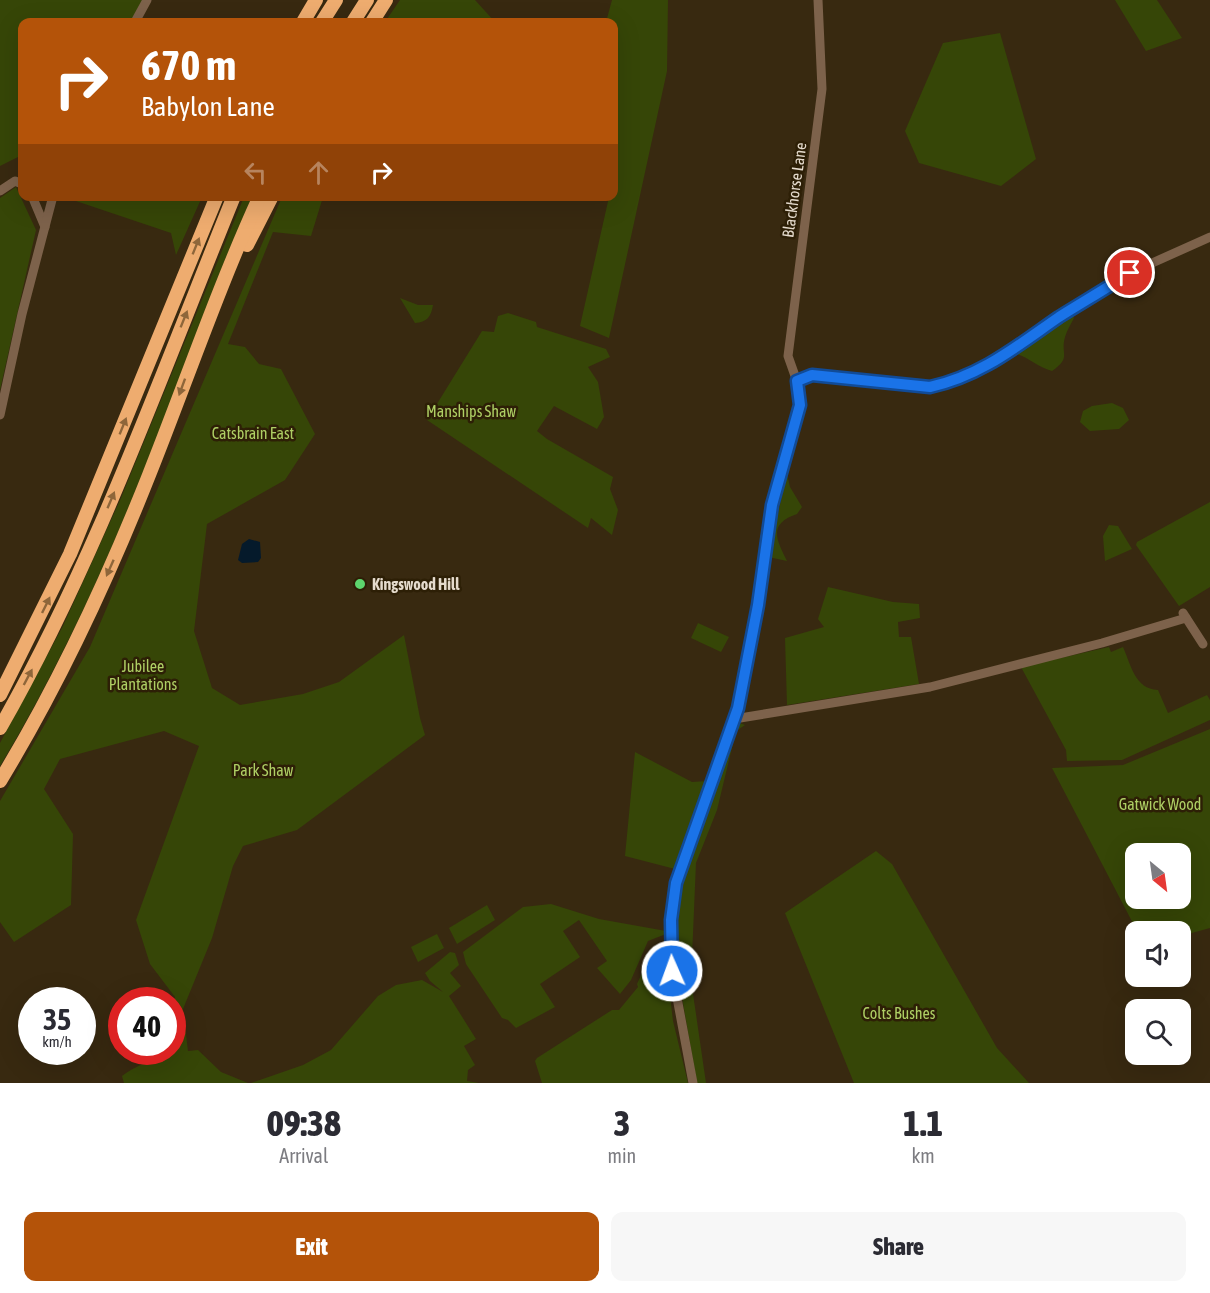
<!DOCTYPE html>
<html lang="en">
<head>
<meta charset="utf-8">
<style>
  :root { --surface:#fff; --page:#f7f7f7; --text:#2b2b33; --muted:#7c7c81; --accent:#b45309 }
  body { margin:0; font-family:"Asap Condensed",sans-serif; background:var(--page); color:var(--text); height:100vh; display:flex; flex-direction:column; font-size:22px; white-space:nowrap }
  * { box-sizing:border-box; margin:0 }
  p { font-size:20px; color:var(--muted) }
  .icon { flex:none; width:33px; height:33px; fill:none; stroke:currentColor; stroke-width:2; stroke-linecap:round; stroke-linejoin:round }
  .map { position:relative; height:1083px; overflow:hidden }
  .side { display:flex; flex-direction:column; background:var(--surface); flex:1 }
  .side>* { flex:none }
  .hud { position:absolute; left:18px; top:18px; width:600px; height:183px; border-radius:12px; box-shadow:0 6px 24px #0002; background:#b45309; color:#fff; overflow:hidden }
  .needle { width:39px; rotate:151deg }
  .tools { position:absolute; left:1125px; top:843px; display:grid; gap:12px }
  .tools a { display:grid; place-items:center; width:66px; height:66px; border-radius:12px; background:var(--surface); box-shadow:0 6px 24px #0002; font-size:30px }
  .speed { position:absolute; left:18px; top:987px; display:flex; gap:12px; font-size:30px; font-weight:700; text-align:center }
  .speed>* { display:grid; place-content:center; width:78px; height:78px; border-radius:50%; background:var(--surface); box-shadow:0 6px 24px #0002; line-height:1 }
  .speed small { font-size:15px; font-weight:400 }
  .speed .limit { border:9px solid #d22; background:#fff; color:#111 }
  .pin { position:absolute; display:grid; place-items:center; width:51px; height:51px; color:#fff; margin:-26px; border:3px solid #fff; border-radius:50%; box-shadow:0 2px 6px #0007 }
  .me { position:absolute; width:66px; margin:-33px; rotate:358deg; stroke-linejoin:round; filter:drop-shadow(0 0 4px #0008) }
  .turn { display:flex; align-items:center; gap:21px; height:126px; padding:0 24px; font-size:27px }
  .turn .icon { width:78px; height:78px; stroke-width:2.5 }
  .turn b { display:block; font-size:42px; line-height:51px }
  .lanes { display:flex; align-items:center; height:57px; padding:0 24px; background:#0003; justify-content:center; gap:30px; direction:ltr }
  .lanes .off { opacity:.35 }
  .eta { display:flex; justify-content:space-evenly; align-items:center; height:102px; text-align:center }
  .eta b { font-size:36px; font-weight:800; line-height:42px }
  .primary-button { display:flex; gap:12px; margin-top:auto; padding:12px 24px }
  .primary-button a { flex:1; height:69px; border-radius:12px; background:var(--accent); color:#fff; font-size:24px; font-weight:800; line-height:69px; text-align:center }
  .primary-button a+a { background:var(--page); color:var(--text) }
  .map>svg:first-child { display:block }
  .green { fill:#364607; fill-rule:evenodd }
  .water { fill:#051a2b }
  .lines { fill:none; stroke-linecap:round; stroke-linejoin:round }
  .minor { stroke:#7d624b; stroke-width:9 }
  .highway { stroke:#eeac6f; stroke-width:14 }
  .oneway { fill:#8e663a }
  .route-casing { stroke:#114b97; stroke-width:15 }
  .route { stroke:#1a73e8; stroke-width:10 }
  .poi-dot { fill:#5dd56d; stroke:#2d1f06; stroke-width:2 }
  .labels { text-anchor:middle; stroke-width:5; stroke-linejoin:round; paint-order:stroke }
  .street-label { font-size:16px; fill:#e5dbcd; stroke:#2d1f06 }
  .park-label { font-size:16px; fill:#aecf64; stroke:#2d1f06 }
  .poi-label { font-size:16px; font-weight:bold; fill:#e5dbcd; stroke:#2d1f06; text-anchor:start }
</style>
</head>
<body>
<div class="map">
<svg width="1210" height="1083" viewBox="0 0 1210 1083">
  <rect width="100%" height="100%" fill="#382910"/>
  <!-- green -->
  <g class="green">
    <polygon points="0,0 143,0 130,22 22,22 22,155 0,166"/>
    <polygon points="400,0 475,0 495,22 385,22"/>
    <polygon points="612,0 668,0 667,71 609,338 580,326 609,197 614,196 614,22 606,22"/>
    <polygon points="1115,0 1157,0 1182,38 1146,51"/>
    <polygon points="1000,33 1036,159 1001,186 919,163 905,131 943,43"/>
    <polygon points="16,187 36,230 0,390 0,198"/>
    <polygon points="64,197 202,197 176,255 171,233"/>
    <path d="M244,197H252C212,285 181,377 145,467C104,570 57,671 0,766V743L63,626L121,498Z"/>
    <path d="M282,197H323L311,236L273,232L228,344L245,347L259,364L281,369L315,434L285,480L207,524L194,631L212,688L240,705L303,694L339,682L404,635L420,718L425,735L297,830L243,846L233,866L212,938L183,1009L188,1051L198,1050L221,1072L248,1083H124L122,1076C135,1066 148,1063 160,1052H172L175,997L150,964L136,920L199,746L164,731L60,759L44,789L73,834L71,905L14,942L0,922V801L90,647Z"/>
    <path d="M400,298L418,305H433C431,317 427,322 415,323Z"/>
    <polygon points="508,313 536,322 537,327 606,349 610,357 588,367 598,382 604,417 597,429 554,406 537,431 547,439 613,477 610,489 618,510 612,535 591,518 588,528 427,420 482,331 494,332 498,316"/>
    <path d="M1072,313L1074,318C1071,324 1067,330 1065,337C1060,355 1072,357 1052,371C1037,367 1028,356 1013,353Z"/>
    <polygon points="1112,403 1123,408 1129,420 1119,429 1090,431 1080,422 1083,411 1092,406"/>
    <path d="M787,474L790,487L802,507L797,514C768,524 776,539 787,561L768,557Z"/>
    <polygon points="1210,502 1210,587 1179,606 1136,545 1137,542"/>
    <polygon points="1109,525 1118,526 1132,549 1105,561 1103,536"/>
    <polygon points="828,587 893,602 919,604 920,618 898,622 899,637 911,637 919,684 787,705 785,638 824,627 818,619"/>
    <polygon points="698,623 729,637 721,652 691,638"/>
    <path d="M1109,647L1111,652L1123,647C1131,665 1135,689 1158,690L1168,713L1207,695L1210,700V720L1122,760L1067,761L1066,750L1021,667Z"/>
    <polygon points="737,722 745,725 736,731 717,810 696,863 691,980 706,1083 697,1083 680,986 677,909 686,864"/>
    <path d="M1210,729V928L1181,936L1180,932L1137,931L1052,768L1123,765ZM1136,854H1180V898H1136Z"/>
    <polygon points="635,752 692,782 707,781 675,869 625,856"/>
    <polygon points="876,851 892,864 997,1048 1029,1083 854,1083 785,913"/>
    <polygon points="551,904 599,919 666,931 666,934 648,941 631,980 620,994 597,968 607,961 579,920 563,931 580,957 540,984 555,1007 516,1028 508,1020 502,1018 466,964 463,952 523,907"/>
    <polygon points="487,905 495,920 457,944 449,928"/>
    <polygon points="437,934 444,948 418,962 411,947"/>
    <polygon points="664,943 673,1021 688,1083 542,1083 535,1061 537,1058 612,1010 619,1010 638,987 637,984 653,949"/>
    <polygon points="450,952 455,953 459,965 450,973 461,986 449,996 476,1039 464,1046 475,1065 468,1070 467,1081 479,1083 251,1083 303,1065 331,1050 378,996 396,985 422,980 443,992 430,981 425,973"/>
  </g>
  <!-- water -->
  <polygon class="water" points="249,539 260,542 261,558 258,562 242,563 238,560 242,544"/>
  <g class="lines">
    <!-- minor -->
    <g class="minor">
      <polyline points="135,22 147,0"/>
      <polyline points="0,191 15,181 22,184"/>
      <polyline points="32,196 45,227"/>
      <polyline points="797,381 812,375 820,375 930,387 969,376 993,364 1059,318 1130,273 1210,237"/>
      <polyline points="0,415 22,314 53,196"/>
      <polyline points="1183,613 1203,644"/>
      <polyline points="734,719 930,687 1102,643 1186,618"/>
      <polyline points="693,1083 672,971 672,905 681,862 737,708 758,605 765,537 800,405 800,390 788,356 822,89 818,0"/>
    </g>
    <!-- highway -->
    <g class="highway">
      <polyline points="303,22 316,0"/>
      <polyline points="322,22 336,0"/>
      <polyline points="353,22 367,0"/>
      <polyline points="372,22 386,0"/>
      <polyline points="247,245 272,196"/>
      <polyline points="0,695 70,554 217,196"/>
      <path d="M0,728C96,560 161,375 234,196"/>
      <path d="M0,781C59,684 107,581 149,475C186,382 218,288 260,196"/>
    </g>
  </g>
  <!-- one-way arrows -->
  <defs><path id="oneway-solid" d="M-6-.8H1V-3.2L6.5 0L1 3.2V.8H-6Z" transform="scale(1.5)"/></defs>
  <g class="oneway">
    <use href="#oneway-solid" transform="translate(196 246) rotate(-68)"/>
    <use href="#oneway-solid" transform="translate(184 319) rotate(-68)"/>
    <use href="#oneway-solid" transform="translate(182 387) rotate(110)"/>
    <use href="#oneway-solid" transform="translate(123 426) rotate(-68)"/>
    <use href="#oneway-solid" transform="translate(111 500) rotate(-67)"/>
    <use href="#oneway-solid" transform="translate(110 568) rotate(114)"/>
    <use href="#oneway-solid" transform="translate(46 605) rotate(-64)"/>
    <use href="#oneway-solid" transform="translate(28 677) rotate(-62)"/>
  </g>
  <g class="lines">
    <!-- route casing -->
    <g class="route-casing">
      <path id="route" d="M672,971L671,920L676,883L738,708L758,605L772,505L800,405L797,381L812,375L930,387C981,376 1017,346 1059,317C1083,302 1107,288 1130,273"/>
    </g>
    <!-- route -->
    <use href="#route" class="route"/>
  </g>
  <!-- markers -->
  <circle class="poi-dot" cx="360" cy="584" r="6"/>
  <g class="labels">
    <!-- street labels -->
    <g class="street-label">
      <text transform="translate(794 190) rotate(-82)" y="6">Blackhorse Lane</text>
    </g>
    <!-- park labels -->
    <g class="park-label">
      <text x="471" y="417">Manships Shaw</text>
      <text x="253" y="439">Catsbrain East</text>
      <text x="143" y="672">Jubilee<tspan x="143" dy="18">Plantations</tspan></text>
      <text x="263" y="776">Park Shaw</text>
      <text x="1160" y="810">Gatwick Wood</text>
      <text x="899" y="1019">Colts Bushes</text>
    </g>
    <!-- poi labels -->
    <g class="poi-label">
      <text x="372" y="590">Kingswood Hill</text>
    </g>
  </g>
</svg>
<div class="tools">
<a><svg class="needle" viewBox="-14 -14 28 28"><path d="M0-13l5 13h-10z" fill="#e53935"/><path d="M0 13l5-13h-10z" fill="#7c7c81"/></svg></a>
<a><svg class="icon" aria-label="sound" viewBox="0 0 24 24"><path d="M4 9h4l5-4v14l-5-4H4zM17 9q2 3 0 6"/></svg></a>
<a><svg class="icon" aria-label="search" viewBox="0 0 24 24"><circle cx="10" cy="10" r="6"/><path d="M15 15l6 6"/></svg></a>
</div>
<div class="speed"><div>35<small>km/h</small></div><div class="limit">40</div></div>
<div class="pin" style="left:1130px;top:273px;background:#d93025"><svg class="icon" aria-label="arrive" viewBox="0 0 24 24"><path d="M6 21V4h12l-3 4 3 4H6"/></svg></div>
<svg class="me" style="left:672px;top:971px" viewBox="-20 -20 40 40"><circle r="17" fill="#1a73e8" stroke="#fff" stroke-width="3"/><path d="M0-11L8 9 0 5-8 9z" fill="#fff"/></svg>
<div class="hud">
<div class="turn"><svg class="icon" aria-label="right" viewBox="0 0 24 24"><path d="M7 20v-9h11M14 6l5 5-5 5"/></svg><div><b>670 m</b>Babylon Lane</div></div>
<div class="lanes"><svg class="icon off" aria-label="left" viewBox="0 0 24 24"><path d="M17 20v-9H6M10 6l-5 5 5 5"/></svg><svg class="icon off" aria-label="ahead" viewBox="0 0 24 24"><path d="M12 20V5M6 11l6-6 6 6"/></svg><svg class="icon" aria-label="right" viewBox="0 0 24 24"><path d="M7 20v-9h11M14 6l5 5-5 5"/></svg></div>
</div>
</div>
<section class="side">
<div class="eta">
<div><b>09:38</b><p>Arrival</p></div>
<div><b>3</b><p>min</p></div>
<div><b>1.1</b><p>km</p></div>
</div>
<div class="primary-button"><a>Exit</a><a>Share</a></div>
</section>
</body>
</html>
